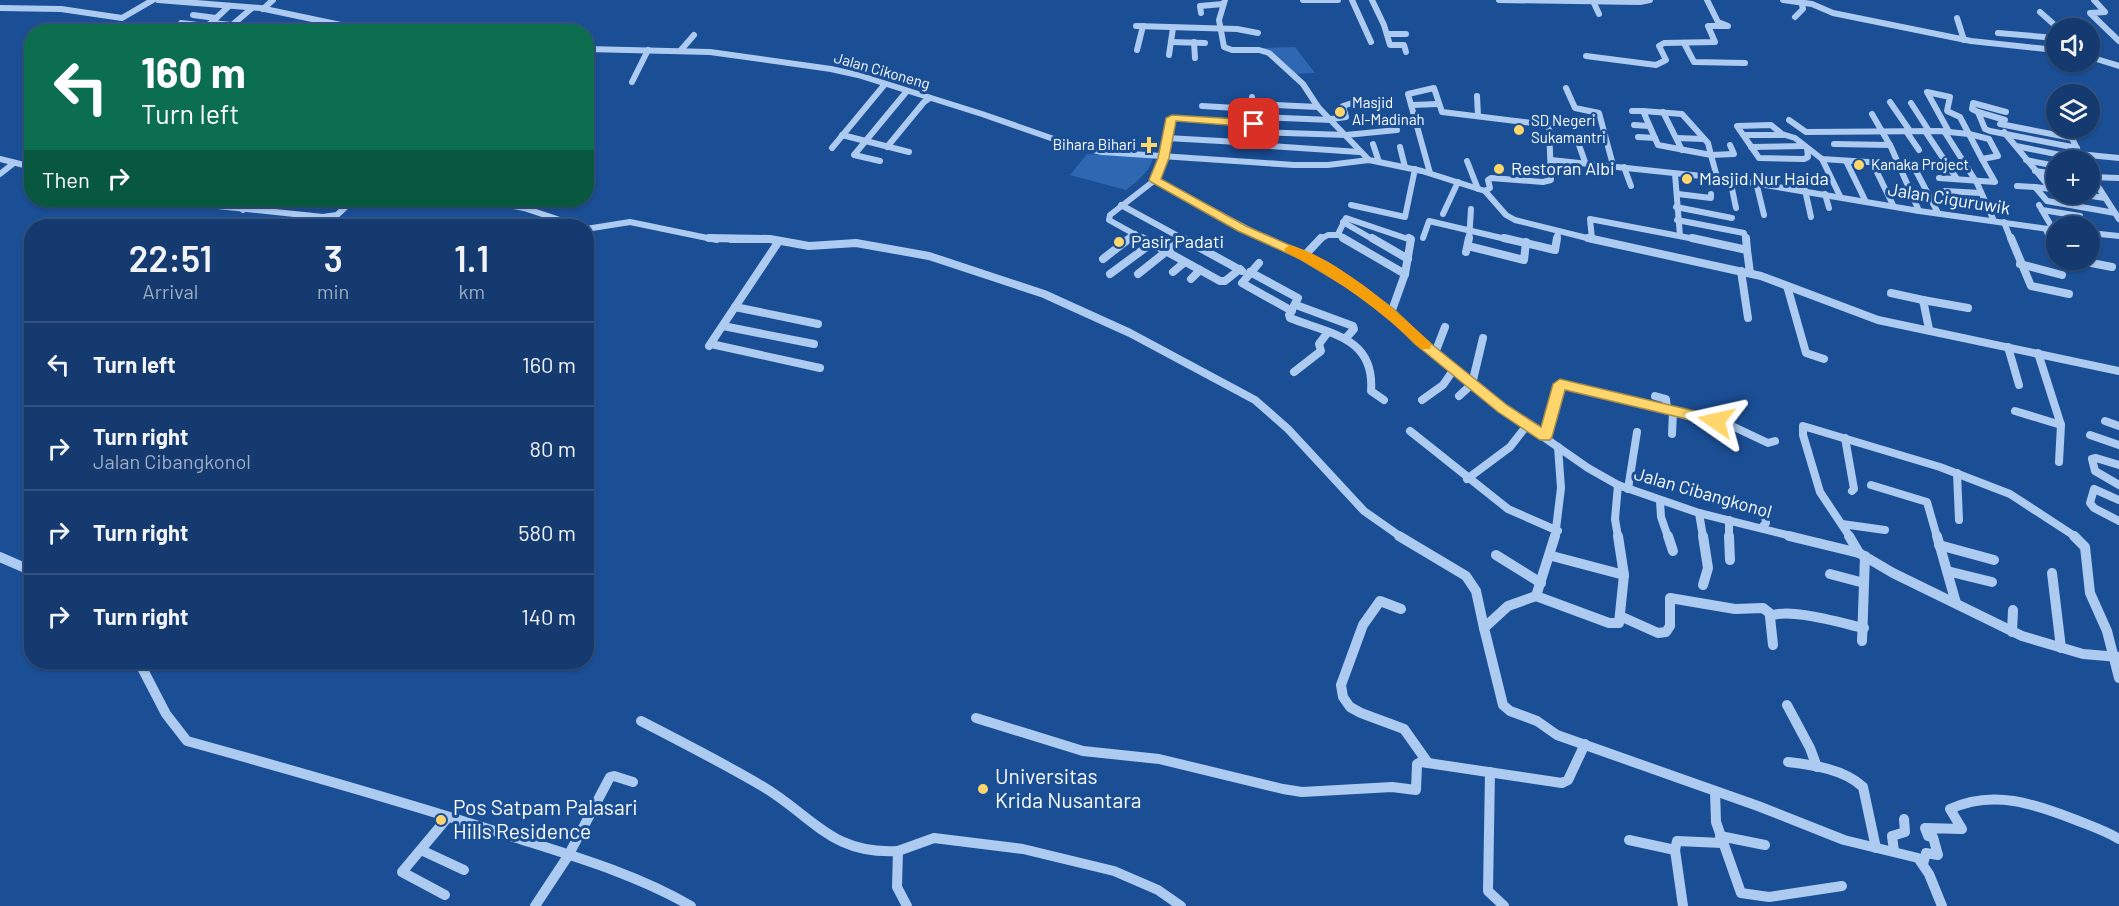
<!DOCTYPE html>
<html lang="en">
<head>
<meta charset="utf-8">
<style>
  :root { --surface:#143a70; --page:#1d4175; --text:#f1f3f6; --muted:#9dadc3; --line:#335483 }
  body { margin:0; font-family:Barlow,sans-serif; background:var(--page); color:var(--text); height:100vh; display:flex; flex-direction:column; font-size:22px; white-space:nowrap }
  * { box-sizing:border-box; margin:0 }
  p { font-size:20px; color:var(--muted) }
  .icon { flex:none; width:33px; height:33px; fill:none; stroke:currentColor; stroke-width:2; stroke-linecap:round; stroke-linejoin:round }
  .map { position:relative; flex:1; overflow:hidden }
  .side { position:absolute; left:24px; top:219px; width:570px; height:450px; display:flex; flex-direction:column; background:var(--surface); border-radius:24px; box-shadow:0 2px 4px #0004,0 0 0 2px var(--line) }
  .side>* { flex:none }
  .top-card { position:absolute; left:24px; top:24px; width:570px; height:183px; border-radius:24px; box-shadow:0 2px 4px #0004,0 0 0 2px var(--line); background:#0b6e4f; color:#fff; overflow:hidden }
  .buttons { position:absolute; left:2046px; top:18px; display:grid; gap:12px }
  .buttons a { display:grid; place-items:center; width:54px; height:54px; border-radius:50%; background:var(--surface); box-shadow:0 2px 4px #0004,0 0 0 2px var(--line); font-size:30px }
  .pin { position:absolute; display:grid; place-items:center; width:51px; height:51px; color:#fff; margin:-26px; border-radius:12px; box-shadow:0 3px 9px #0006 }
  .me { position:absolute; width:66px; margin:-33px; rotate:281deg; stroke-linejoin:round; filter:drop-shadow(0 0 4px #0008) }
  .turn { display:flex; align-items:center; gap:21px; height:126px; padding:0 18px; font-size:27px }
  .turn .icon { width:78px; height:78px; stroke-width:2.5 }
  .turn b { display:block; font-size:42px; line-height:51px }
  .then { display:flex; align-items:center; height:57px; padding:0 18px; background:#0003; gap:12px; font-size:22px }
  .eta { display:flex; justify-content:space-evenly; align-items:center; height:102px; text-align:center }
  .eta b { font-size:36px; font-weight:600; line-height:42px }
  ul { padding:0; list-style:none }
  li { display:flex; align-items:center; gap:18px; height:84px; padding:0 18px; border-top:2px solid var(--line) }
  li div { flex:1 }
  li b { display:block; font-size:22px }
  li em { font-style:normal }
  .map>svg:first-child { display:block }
  .green { fill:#2e68b3 }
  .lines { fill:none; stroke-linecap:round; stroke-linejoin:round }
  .minor-far2 { stroke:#adcaf0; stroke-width:6 }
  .minor-far1 { stroke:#adcaf0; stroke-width:8 }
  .minor { stroke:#adcaf0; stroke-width:10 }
  .route { fill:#ffd66b; stroke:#a68b46; stroke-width:1.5 }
  .slow { fill:#f59e0b }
  .poi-dot { fill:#ffd66b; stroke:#1a4e95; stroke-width:2 }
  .labels { text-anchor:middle; stroke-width:6; stroke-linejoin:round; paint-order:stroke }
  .far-street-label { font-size:15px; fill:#fff; stroke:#1a4e95 }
  .far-poi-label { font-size:15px; fill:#fff; stroke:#1a4e95; text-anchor:start }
  .poi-label { font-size:18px; fill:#fff; stroke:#1a4e95; text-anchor:start }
  .street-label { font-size:18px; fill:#fff; stroke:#1a4e95 }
  .near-poi-label { font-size:21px; fill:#fff; stroke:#1a4e95; text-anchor:start }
</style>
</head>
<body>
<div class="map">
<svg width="2119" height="906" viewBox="0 0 2119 906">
  <rect width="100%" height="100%" fill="#1a4e95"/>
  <!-- green -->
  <g class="green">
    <polygon points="1295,47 1315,73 1294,74 1263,48"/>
    <path d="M1087,154L1153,158C1149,173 1138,180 1126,190L1070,175Z"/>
  </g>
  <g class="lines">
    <!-- minor-far2 -->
    <g class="minor-far2">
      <polyline points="158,0 260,8 355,28 445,32"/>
      <polyline points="1225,0 1219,20 1224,47 1232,50 1259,50 1269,53 1303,84 1318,107 1369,160"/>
      <polyline points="1303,0 1338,0"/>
      <polyline points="1352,0 1371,42"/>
      <polyline points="1372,0 1384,25 1390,45 1404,45 1406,52"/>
      <polyline points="1499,0 1640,2 1650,0"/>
      <polyline points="1783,0 1812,4 1833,13 1971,41 2056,50"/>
      <polyline points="2094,0 2105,12 2090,13 2119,41"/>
      <polyline points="1593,1 1599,14"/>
      <polyline points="229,6 211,23 231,25"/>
      <polyline points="0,8 61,9 122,18 153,0"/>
      <polyline points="263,9 273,0"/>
      <polyline points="2040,12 2058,28"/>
      <polyline points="1201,13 1200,6 1223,4"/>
      <polyline points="193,15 216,18"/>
      <polyline points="1795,17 1803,9 1801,0"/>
      <polyline points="1957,18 1964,40"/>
      <polyline points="181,23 206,26 211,23"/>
      <polyline points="1136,26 1237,29 1258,33"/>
      <polyline points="224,32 252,8"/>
      <polyline points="317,32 326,23"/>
      <polyline points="1998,33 2056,38"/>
      <polyline points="1387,34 1406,34"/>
      <polyline points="1171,42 1205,43"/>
      <polyline points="1194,42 1195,58"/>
      <polyline points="1684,43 1694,62 1745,63"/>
      <polyline points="586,49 710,52 831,69 858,75 982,114 1071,145 1102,152 1294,165 1328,165 1369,160 1422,171 1485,191 1490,188 1488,180 1491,178 1543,182 1551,180 1549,125 1442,112 1434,88 1408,94 1430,173"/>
      <polyline points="681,50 694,35"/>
      <polyline points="1137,50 1143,26"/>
      <polyline points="1169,55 1173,28"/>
      <polyline points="1586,56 1656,65 1666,60 1659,46 1664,43 1715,42 1708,26 1728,26 1718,22 1707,0"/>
      <polyline points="2090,57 2119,66"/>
      <polyline points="632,82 648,50"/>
      <polyline points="1566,88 1575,108 1599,113 1613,165"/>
      <polyline points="1477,96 1478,116"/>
      <polyline points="1252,97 1254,123"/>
      <polyline points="1890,102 1910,131"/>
      <polyline points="1911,103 1929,131"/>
      <polyline points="1254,104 1318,107"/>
      <polyline points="1412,105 1438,104"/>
      <polyline points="1202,106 1253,109"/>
      <polyline points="1632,111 1643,111"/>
      <polygon points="1643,111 1682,114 1708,143 1711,155 1658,145"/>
      <polyline points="1663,112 1682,150"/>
      <polyline points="1978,112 1972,109 1973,103 2006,112"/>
      <polyline points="1872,114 1891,147 1919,211"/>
      <polyline points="1254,117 1332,120"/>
      <polyline points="1331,119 1346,117 1343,106 1355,102"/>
      <polyline points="1789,120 1806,132 1939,131 1969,134 1989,139 1998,156 1982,159 1995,182 1939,178"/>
      <polyline points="2005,120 1978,112 1985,129 1990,131 2077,148"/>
      <polyline points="1254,124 1172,118 1163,158 1155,180 1268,240"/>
      <polyline points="2000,124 2072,138 2082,160"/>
      <polyline points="1634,125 1649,126"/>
      <polyline points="1906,131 1919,150"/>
      <polyline points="1925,131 1957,179"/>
      <polyline points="1944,131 1977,183 1994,221"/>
      <polyline points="1255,132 1346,135 1397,130"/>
      <polyline points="1949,132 1927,92 1950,97 1947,111 1960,117 1982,159"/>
      <polyline points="2004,132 2051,189"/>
      <polyline points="842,135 909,152"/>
      <polyline points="1744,135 1783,135"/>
      <polyline points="1638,137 1655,138"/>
      <polyline points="1167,138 1256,143"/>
      <polyline points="1677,138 1703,139"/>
      <polyline points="1373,144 1379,162"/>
      <polyline points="1834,144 1890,145"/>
      <polyline points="1256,145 1359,152"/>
      <polyline points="1579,145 1585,162"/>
      <polyline points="2016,146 2081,159"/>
      <polyline points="887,147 924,102 930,98"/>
      <polyline points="1400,147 1405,167"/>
      <polyline points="1751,147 1804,146"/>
      <polyline points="832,148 885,84"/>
      <polyline points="1807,149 1808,157 1804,159 1759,158 1737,126 1771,125 1782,134 1795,138 1822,159 1899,164"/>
      <polyline points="2079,154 2119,158"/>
      <polyline points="1711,155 1717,177"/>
      <polyline points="1711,155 1734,154 1730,145"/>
      <polyline points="0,159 32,167"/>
      <polyline points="1822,159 1840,196"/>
      <polyline points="1551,160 1730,179 1919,211 2056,230"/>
      <polyline points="2026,160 2056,166"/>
      <polyline points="880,161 854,155 907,91"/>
      <polyline points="1467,161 1478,189"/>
      <polyline points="1846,161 1865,200"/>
      <polyline points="1872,162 1893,205"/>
      <polyline points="1624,167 1631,186"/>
      <polyline points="1914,167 1938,213"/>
      <polyline points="2035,171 2056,174"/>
      <polyline points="0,174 14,163"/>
      <polyline points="1675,174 1680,236"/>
      <polyline points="2090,174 2119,219"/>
      <polyline points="2092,177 2118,178"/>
      <polyline points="1730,179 1736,208"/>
      <polyline points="1756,182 1764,215"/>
      <polyline points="2017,186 2035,187"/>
      <polyline points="2051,189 2035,187 2047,201 2115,213"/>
      <polyline points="1805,190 1811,217"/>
      <polyline points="1485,191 1506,215 1515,220 1595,240"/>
      <polyline points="1945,191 1981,193"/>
      <polyline points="1678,194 1711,198 1711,194"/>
      <polyline points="1825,194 1829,208"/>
      <polyline points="2078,194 2105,198"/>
      <polyline points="159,200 323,217 337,215 353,200"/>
      <polyline points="482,200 524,208 578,226"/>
      <polyline points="309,201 336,204 340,200"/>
      <polyline points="1121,205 1185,240"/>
      <polyline points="1351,205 1405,217 1415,169"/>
      <polyline points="2039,205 2053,229"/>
      <polyline points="1676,207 1732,218"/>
      <polyline points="524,208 534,200"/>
      <polyline points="243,210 253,200"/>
      <polyline points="2042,210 2080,216"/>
      <polyline points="1443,214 1458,182"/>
      <polyline points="1677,220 1744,233 1746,240"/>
      <polyline points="1343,222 1374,240"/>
      <polyline points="2004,222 2011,240"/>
      <polyline points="586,229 630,222 717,240"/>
      <polyline points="2046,229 2050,240"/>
      <polyline points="2090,233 2119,236"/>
      <polyline points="1423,238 1429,221 1510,240"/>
      <polyline points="1592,239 1590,219 1700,240"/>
      <polyline points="731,240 774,240"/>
      <polyline points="1128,240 1135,234"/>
      <polyline points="1145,240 1109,220 1110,215 1155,180"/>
      <polyline points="1319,240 1328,235 1338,235"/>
      <polyline points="1346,240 1338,234 1346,218 1411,240"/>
      <polyline points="1469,240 1471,209"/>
      <polyline points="1557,240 1558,231"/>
    </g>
    <!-- minor-far1 -->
    <g class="minor-far1">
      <polyline points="709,238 770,239 809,246 856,243 929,256 1044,294 1130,333 1255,400 1288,429 1364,511 1401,537"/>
      <polyline points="1142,238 1220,281 1225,281 1240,269"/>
      <polyline points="1182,238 1242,271"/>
      <polyline points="1265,238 1304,256 1358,288 1391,313 1419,341 1502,408 1588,468 1618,485 1699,513 1795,537"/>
      <polyline points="1343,238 1405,274"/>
      <polyline points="1372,238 1408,259"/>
      <polyline points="1504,238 1555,250 1557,238"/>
      <polyline points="1588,238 1761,276 1878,320 2119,371"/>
      <polyline points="1692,238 1747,250 1750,273"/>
      <polyline points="1746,238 1747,250"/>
      <polyline points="2011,238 2031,286 2069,294"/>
      <polyline points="2050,238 2056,255"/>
      <polyline points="1468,246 1524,260 1526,242"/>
      <polyline points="1466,252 1469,238"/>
      <polyline points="1304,256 1321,238"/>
      <polyline points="1103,259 1130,238"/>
      <polyline points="2076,260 2112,267"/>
      <polyline points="1259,263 1242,283 1292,311"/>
      <polyline points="2020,264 2062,275"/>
      <polyline points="1741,271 1748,318"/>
      <polyline points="1173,272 1185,262"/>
      <path d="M1250,272L1298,298L1289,315L1290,318C1330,334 1375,337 1371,391L1384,400"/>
      <polyline points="1110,274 1152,243"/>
      <polyline points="1138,274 1182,239"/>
      <polyline points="1405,274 1411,239 1409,238"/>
      <polyline points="1191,279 1200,270"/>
      <polyline points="1787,286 1806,353 1824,359"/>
      <polyline points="1891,293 1923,300"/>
      <polyline points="1296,305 1353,326 1354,329 1346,338"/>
      <polyline points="735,307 818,324"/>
      <polyline points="1391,313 1405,274"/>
      <polyline points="723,326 814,344"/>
      <polyline points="1929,329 1923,300 1968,308"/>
      <polyline points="711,344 820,368"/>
      <polyline points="709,346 779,241"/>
      <polyline points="2008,347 2019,385"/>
      <polyline points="1435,353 1445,327"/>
      <polyline points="2038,353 2061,425 2059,462"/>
      <polyline points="1294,372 1321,351 1319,344 1328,332"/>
      <polyline points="1459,396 1472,384 1483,338"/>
      <polyline points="1655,396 1666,399 1667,411"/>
      <polyline points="1422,400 1443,385 1454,369"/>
      <polyline points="2015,411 2061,425"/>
      <polyline points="2105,421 2119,426"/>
      <polyline points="1410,431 1508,509 1558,531"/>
      <polyline points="1672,434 1673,412"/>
      <polyline points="2090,435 2119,445"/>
      <polyline points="1545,437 1552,420 1558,385 1563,384 1703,420 1706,418 1732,426 1768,443 1775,441"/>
      <polyline points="1845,438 1854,489 1852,491"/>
      <polyline points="2119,465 2096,458 2092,459 2095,471 2119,485"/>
      <polyline points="1957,473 1959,520"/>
      <polyline points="1467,479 1510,447 1528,424"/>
      <polyline points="1871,485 1927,502 1937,537"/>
      <polyline points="1628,489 1637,432"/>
      <polyline points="2119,500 2094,489 2090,503 2094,508 2119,521"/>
      <polyline points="1660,501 1661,517 1668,537"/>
      <polyline points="1699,513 1703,537"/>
      <polyline points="1729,520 1729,537"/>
      <polyline points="1842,524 1885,530"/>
      <polyline points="1761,528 1766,523 1764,509"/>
      <polyline points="1555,537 1561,488 1558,447"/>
      <polyline points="1618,537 1615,519 1618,485"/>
      <polyline points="1850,537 1820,492 1803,435 1803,426 1940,467 2010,494 2076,537"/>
    </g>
    <!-- minor -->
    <g class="minor">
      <polyline points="1399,536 1466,576 1476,591 1484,628"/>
      <polyline points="1555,536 1536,596 1508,606 1484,628 1503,705 1510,711 1537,721 1557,735 1758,806 1844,840 1918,858 1929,874 1942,906"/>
      <polyline points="1668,536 1673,551"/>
      <polyline points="1703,536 1708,568 1703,585"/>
      <polyline points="1729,536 1730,560"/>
      <polyline points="1789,536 1859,553 1893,573 2022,636 2083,654 2119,657"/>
      <polyline points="1849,536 1859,553"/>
      <polyline points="1937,536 1956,603"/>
      <polyline points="2074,536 2085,547 2090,593 2107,631 2119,678"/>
      <polyline points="1939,545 1994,560"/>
      <polyline points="1496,555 1541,583"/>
      <polyline points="1552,556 1624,575"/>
      <polyline points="0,557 32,571"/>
      <polyline points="1947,571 1992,582"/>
      <polyline points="2052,573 2061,648"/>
      <polyline points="1830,574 1864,583"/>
      <polyline points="1536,596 1609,623 1619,623 1624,575 1618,536"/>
      <polyline points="1401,609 1380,601 1363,625 1341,685 1343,697 1350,707 1361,713 1404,729 1428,763"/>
      <polyline points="1620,616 1658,633 1666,632 1670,626 1670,598 1735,609 1763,608 1772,615"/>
      <polyline points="2012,632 2013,610"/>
      <polyline points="1862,641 1865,556"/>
      <path d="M1773,645L1770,617C1785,606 1845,624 1864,628"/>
      <path d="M139,662L166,714L187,741C292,770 397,800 501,833C566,854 632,872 691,906"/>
      <polyline points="1787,705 1810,748 1817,767"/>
      <polyline points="976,718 1083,751 1159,759 1283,789 1302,792 1392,787 1416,790 1417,764 1421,762 1562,783 1568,780 1585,744"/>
      <path d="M641,721C682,742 723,763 762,786C813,816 831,855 898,851L897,887L907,906"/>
      <path d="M1788,762C1813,765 1844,769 1863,787L1876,848"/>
      <polyline points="1490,772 1488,891 1504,906"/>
      <polyline points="1715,791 1716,822 1741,893 1769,897 1842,886"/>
      <polyline points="1720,836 1765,845"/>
      <polyline points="1629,840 1675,850"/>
      <polyline points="421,850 464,870"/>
      <polyline points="898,851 934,838 1023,849 1114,871 1158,890 1181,906"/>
      <polyline points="1894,851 1892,836 1905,832 1904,819"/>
      <path d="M1923,864L1926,853L1938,855L1933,837L1928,836L1925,828L1962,829L1950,809C1993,789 2035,804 2076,820C2091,826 2106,831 2119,839"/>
      <polyline points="445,895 402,872 448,817"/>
      <polyline points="535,906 568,856 610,777 614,776 633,782"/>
      <polyline points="1683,906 1675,850 1677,841 1722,843"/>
    </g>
  </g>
  <!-- route -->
  <polygon class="route" points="1172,115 1254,120 1260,124 1254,127 1176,121 1169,158 1161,179 1246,226 1308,253 1362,285 1395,310 1424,338 1507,405 1541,427 1553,384 1560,379 1716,416 1723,421 1721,425 1716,426 1565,390 1552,437 1550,440 1540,440 1498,412 1415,344 1387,316 1353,291 1300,259 1238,231 1151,182 1149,180 1158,158 1166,118"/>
  <!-- slow -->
  <path class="slow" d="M1290,245C1338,259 1393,308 1430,342L1431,345L1430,349H1421C1379,309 1336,278 1286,252L1284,249Z"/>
  <!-- markers -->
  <g class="poi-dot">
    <circle cx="1340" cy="112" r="6"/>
    <circle cx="1519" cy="130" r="6"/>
    <path d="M1146 136h6v6h6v6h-6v6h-6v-6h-6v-6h6z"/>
    <circle cx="1859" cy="165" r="6"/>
    <circle cx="1499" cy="169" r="6"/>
    <circle cx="1687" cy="179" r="6"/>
    <circle cx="1119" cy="242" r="6"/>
    <circle cx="983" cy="789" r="6"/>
    <circle cx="441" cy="820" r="6"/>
  </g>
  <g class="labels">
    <!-- far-street labels -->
    <g class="far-street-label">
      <text transform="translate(882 71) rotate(16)" y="5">Jalan Cikoneng</text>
    </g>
    <!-- far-poi labels -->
    <g class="far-poi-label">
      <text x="1352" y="108">Masjid<tspan x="1352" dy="17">Al-Madinah</tspan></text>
      <text x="1531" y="126">SD Negeri<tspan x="1531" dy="17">Sukamantri</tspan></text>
      <text x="1136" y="150" text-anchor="end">Bihara Bihari</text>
      <text x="1871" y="170">Kanaka Project</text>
    </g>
    <!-- poi labels -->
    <g class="poi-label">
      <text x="1511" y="175">Restoran Albi</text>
      <text x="1699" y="185">Masjid Nur Haida</text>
      <text x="1131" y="248">Pasir Padati</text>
    </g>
    <!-- street labels -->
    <g class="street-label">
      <text transform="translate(1949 199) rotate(9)" y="6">Jalan Ciguruwik</text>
      <text transform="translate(1703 493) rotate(16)" y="6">Jalan Cibangkonol</text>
    </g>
    <!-- near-poi labels -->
    <g class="near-poi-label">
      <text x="995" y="784">Universitas<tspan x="995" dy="24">Krida Nusantara</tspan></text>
      <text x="453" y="815">Pos Satpam Palasari<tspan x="453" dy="24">Hills Residence</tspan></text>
    </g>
  </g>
</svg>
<div class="buttons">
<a><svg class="icon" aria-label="sound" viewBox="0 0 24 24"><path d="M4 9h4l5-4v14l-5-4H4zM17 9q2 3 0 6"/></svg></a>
<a><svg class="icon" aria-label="layers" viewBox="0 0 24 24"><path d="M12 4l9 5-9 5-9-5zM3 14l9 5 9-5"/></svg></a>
<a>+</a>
<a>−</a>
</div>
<div class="pin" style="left:1254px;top:124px;background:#d93025"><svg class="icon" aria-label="arrive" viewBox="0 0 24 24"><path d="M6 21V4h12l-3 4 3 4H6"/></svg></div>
<svg class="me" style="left:1716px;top:421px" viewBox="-20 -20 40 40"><path d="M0-17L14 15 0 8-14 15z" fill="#ffd66b" stroke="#fff" stroke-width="4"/></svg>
<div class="top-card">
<div class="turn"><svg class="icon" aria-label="left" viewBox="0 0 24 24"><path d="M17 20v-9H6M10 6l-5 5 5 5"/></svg><div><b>160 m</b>Turn left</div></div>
<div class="then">Then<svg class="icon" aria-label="right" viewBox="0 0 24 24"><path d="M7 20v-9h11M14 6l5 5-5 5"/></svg></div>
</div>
<section class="side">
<div class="eta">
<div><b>22:51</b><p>Arrival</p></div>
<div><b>3</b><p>min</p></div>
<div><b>1.1</b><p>km</p></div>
</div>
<ul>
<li><svg class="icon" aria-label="left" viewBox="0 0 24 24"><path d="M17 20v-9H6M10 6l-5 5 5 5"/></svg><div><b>Turn left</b></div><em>160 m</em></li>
<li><svg class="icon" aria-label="right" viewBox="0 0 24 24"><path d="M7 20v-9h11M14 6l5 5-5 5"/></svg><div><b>Turn right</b><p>Jalan Cibangkonol</p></div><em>80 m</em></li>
<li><svg class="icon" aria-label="right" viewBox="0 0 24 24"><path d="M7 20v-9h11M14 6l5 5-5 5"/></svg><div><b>Turn right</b></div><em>580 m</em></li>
<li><svg class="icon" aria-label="right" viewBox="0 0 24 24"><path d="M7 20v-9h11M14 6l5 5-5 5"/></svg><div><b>Turn right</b></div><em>140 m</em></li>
</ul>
</section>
</div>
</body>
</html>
